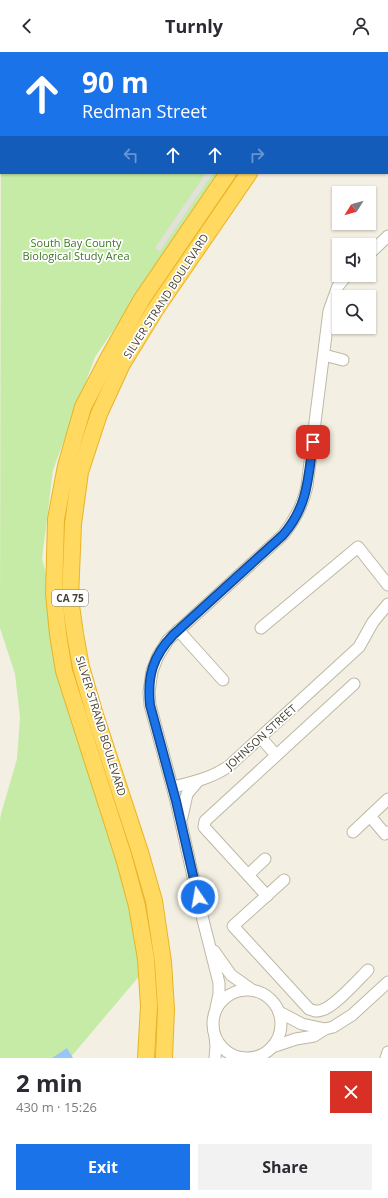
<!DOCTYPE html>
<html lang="en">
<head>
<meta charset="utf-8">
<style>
  :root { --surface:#fff; --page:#f2f2f3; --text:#2b2b33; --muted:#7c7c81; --accent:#1a73e8 }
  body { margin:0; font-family:"Open Sans",sans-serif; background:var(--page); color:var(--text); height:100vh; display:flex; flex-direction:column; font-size:15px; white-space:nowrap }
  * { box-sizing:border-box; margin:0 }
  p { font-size:13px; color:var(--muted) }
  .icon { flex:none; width:22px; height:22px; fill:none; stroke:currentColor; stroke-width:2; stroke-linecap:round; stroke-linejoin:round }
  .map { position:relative; height:1006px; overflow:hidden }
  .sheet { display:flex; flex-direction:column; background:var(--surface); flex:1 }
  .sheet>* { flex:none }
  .guide { position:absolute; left:0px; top:0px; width:388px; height:122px; box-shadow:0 1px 3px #0004; background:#1a73e8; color:#fff; overflow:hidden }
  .needle { width:26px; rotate:233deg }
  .buttons { position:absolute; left:332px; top:134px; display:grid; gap:8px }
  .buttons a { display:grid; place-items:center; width:44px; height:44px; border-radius:0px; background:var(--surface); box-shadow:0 1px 3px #0004; font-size:20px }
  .pin { position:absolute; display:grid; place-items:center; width:34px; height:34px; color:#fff; margin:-17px; border-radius:8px; box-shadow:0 2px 6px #0006 }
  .me { position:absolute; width:44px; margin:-22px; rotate:348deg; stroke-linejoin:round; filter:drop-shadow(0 0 3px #0008) }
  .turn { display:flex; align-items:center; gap:14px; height:84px; padding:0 16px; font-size:18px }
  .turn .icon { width:52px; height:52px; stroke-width:2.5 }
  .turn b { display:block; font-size:28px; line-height:34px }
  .lanes { display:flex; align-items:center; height:38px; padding:0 16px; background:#0003; justify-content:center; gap:20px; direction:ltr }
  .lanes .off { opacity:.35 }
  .round { display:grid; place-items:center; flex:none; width:42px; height:42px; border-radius:0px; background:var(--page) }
  .head { display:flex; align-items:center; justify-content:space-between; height:68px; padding:0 16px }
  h1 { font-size:24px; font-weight:700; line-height:30px }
  .cta { display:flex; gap:8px; margin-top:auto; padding:8px 16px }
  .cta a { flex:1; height:46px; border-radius:0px; background:var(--accent); color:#fff; font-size:16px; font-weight:700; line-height:46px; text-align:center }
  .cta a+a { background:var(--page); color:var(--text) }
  header { display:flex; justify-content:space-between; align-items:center; height:52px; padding:0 16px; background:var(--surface); font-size:18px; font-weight:700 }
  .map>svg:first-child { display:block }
  .green { fill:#c6eba6 }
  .parking { fill:#e2e0db }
  .water { fill:#98c6f6 }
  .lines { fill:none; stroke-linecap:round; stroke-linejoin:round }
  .minor-casing { stroke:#beb8a4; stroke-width:13 }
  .highway-casing { stroke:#e9b425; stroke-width:18 }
  .minor { stroke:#fff; stroke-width:11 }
  .highway { stroke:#ffd960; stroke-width:16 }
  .route-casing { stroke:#114b97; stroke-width:10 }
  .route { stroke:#1a73e8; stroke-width:7 }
  .labels { text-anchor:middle; stroke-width:3.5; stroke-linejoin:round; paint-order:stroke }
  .shield { fill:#fff; stroke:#7c7970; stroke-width:1 }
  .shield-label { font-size:10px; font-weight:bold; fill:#443f32 }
  .park-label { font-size:11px; fill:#3b7a22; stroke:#fff }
  .street-label { font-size:11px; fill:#443f32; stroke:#fff }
</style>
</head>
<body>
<header><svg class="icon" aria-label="back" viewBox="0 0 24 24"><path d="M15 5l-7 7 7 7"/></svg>Turnly<svg class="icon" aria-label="person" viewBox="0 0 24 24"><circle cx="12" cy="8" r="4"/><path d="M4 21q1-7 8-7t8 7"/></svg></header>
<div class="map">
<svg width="388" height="1006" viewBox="0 0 388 1006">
  <rect width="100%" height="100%" fill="#f3efe2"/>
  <!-- green -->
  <g class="green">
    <polygon points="61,0 303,0 52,1"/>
    <path d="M1,49V121H221L95,305L53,418L42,507L82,651L132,804C141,839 147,873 152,909L70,1006H0V769L1,762L17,707L20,665L15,622L0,576Z"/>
  </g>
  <!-- parking -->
  <polygon class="parking" points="206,121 213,121 160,199 155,196"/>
  <!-- water -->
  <polygon class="water" points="67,996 73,1006 52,1006"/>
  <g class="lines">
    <!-- minor casing -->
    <g class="minor-casing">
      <g id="minor">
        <polyline points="369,202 388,184"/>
        <polyline points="324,303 343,308"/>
        <polyline points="261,576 358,495 388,533"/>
        <polyline points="178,578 223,628"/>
        <polyline points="261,686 276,703"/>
        <path d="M173,735C193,730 212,726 229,714L359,595L373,570L388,552"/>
        <polyline points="370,764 385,782 388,780"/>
        <polyline points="182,765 187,742 198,729"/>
        <polyline points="353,780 388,747"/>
        <polyline points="248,823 265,807"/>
        <path d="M284,828L233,874L309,957C314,959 317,960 322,958C334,955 358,928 368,918"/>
        <polyline points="267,844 204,775 205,769 354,632"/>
        <polyline points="214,899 231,923 252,938"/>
        <circle cx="247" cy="972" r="34"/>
        <path d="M216,956L219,942V931L201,860L176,749L150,653L149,640L152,619L158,604L168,588L283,483C295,468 303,453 307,434L329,259L338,234L347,223"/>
        <polyline points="279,960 302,972 325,977"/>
        <polyline points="215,984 216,994 215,1006"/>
        <polyline points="272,995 296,987 314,984 325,977 333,975 352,963 388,930"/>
        <polyline points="386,1006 388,1000"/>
      </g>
    </g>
    <!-- highway casing -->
    <g class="highway-casing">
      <g id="highway">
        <polyline points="311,1 311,0"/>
        <polyline points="332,1 333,0"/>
        <polyline points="146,1006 149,954 146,907 137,854 124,806 64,619 58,582 54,542 56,467 66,414 83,355 109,305 142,247 228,121"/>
        <polyline points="164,1006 166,957 163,910 154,849 140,800 95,663 81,615 75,582 70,546 73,472 80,420 99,362 122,312 155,258 249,121"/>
      </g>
    </g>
    <!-- minor -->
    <use href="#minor" class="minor"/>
    <!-- highway -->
    <use href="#highway" class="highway"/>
  </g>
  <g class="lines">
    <!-- route casing -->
    <g class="route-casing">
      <path id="route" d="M198,845L176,749L150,653C147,624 153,604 173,583L283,483C308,454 308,427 313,390"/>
    </g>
    <!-- route -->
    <use href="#route" class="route"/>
  </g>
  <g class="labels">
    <!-- shield labels -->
    <rect class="shield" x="52" y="538" width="36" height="16" rx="3"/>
    <g class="shield-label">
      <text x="70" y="550">CA 75</text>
    </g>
    <!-- park labels -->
    <g class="park-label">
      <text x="76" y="195">South Bay County<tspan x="76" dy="13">Biological Study Area</tspan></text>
    </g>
    <!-- street labels -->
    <g class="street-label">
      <text transform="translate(166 244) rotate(-57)" y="4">SILVER STRAND BOULEVARD</text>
      <text transform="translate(101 674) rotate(73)" y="4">SILVER STRAND BOULEVARD</text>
      <text transform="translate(261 685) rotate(-42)" y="4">JOHNSON STREET</text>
    </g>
  </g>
</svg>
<div class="buttons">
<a><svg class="needle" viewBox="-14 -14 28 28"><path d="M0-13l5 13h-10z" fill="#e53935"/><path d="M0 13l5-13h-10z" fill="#7c7c81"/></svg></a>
<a><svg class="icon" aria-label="sound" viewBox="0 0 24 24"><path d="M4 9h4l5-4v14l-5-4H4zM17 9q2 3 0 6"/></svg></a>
<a><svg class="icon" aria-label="search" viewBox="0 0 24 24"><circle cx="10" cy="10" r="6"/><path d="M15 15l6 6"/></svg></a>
</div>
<div class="pin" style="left:313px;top:390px;background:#d93025"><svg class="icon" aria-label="arrive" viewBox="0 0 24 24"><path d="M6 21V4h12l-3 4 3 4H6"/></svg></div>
<svg class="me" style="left:198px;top:845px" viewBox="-20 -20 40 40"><circle r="17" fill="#1a73e8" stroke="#fff" stroke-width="3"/><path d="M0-11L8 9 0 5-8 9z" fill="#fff"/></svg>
<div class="guide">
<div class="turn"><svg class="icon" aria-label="ahead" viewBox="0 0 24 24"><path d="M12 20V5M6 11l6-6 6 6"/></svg><div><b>90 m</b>Redman Street</div></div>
<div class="lanes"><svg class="icon off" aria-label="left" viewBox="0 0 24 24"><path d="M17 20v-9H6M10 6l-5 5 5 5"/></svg><svg class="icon" aria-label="ahead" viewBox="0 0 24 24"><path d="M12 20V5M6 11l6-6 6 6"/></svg><svg class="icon" aria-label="ahead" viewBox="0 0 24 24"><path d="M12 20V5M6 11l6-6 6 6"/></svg><svg class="icon off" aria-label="right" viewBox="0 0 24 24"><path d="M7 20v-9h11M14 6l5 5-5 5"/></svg></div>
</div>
</div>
<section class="sheet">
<div class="head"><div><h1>2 min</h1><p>430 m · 15:26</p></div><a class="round" style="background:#d93025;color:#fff"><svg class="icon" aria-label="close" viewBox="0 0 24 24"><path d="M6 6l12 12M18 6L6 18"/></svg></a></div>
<div class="cta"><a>Exit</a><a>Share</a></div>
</section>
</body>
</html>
